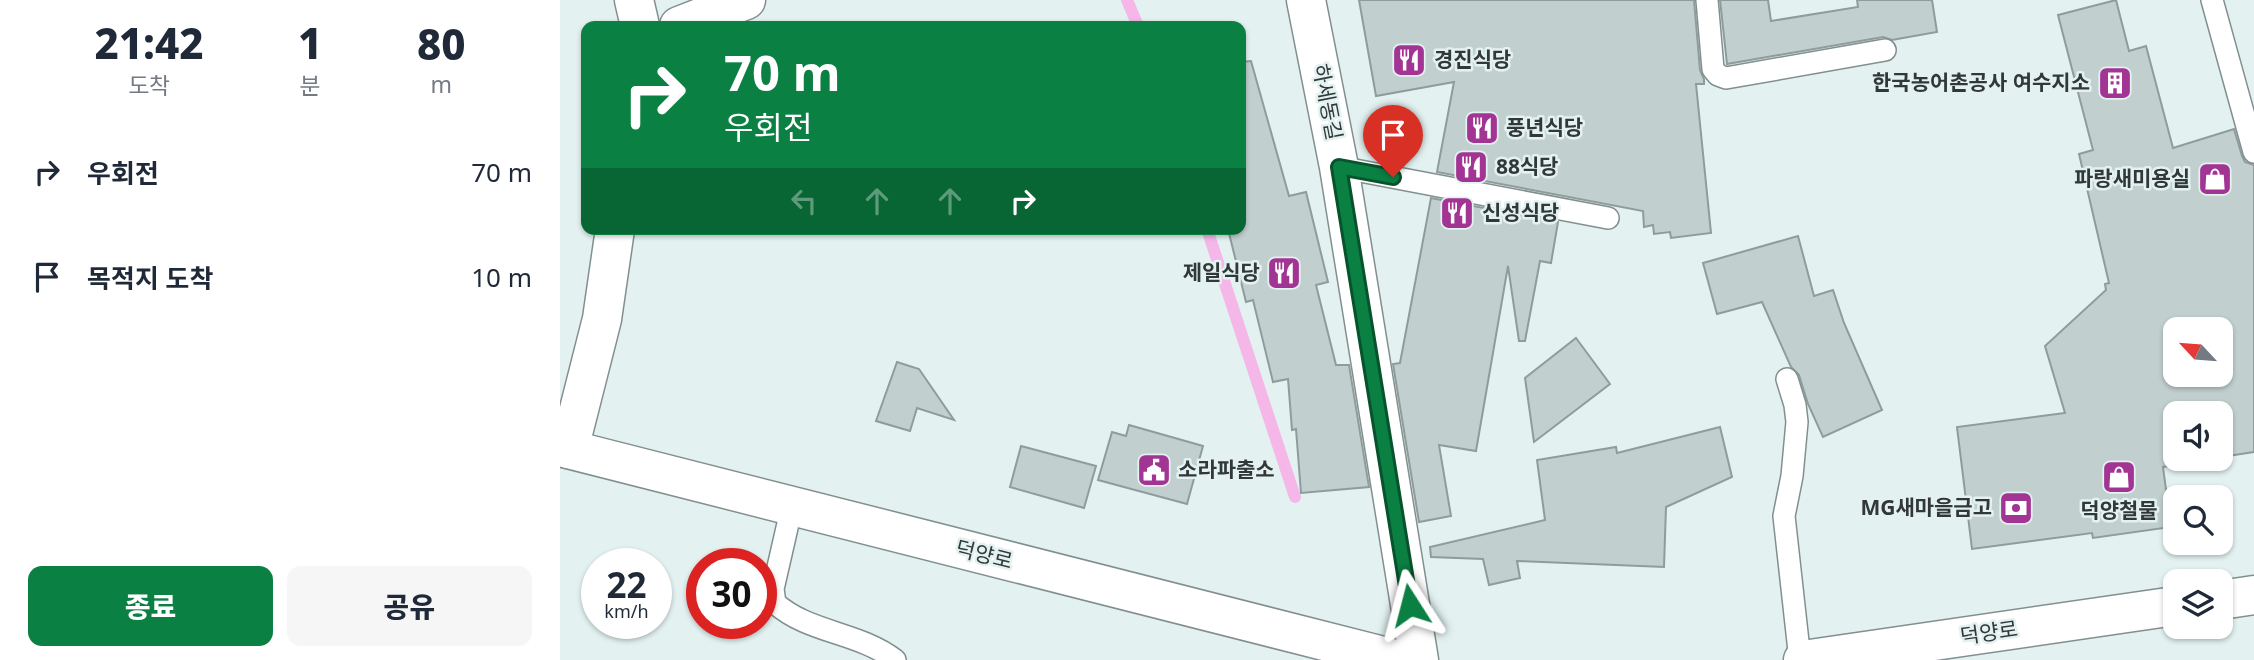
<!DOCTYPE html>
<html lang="ko">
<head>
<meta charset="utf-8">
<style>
  :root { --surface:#fff; --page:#f6f6f7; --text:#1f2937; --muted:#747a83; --accent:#0b8043 }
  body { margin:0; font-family:"Noto Sans","Noto Sans KR",sans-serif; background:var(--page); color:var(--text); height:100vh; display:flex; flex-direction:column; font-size:26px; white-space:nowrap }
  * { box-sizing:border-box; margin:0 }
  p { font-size:23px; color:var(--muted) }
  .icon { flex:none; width:38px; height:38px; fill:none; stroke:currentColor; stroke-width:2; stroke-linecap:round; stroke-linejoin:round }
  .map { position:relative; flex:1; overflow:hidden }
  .panel { display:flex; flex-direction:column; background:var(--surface); width:560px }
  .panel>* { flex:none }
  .hud { position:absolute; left:21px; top:21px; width:665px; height:214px; border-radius:14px; box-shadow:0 2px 5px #0004; background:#0b8043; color:#fff; overflow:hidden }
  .needle { width:46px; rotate:296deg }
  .controls { position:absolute; left:1603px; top:317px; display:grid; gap:14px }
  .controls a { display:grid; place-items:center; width:70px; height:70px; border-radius:14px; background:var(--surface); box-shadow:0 2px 5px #0004; font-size:35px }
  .speed { position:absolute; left:21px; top:548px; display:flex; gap:14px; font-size:35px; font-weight:700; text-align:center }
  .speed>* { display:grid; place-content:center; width:91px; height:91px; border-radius:50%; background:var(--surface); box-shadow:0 2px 5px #0004; line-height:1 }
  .speed small { font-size:18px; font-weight:400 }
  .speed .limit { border:10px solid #d22; background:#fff; color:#111 }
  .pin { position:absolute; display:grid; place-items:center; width:60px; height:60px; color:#fff; margin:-72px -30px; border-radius:50% 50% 50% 0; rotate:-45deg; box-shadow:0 0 7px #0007 }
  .pin .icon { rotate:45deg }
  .me { position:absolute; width:77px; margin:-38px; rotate:351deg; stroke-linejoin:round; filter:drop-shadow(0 0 5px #0008) }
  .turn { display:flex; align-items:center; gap:24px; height:147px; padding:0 28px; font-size:32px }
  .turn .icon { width:91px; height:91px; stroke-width:2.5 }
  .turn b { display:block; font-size:49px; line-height:60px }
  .lanes { display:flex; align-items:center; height:66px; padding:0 28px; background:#0003; justify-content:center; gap:35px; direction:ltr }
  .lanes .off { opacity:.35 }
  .eta { display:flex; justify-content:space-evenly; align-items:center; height:119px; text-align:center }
  .eta b { font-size:42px; font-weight:800; line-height:49px }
  .button { display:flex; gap:14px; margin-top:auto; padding:14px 28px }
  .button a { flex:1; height:80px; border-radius:14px; background:var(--accent); color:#fff; font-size:28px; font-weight:800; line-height:80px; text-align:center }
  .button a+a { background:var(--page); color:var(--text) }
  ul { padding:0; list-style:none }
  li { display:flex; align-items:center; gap:21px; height:105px; padding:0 28px }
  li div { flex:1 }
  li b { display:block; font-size:26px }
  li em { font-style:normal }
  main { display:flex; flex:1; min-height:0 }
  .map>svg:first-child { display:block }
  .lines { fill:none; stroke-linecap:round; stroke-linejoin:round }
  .stream { stroke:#f4b7e8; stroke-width:12 }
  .building { fill:#c1d0cf; stroke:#8e9c9b; stroke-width:2; fill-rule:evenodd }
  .lane-casing { stroke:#828f8f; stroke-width:24 }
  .street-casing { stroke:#828f8f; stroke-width:41 }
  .secondary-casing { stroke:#828f8f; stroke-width:41 }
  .lane { stroke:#fff; stroke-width:21 }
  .street { stroke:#fff; stroke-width:38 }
  .secondary { stroke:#fff; stroke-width:38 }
  .route-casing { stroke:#07532c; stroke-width:18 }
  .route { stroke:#0b8043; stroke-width:12 }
  .labels { text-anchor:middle; stroke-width:5; stroke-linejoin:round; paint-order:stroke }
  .poi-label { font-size:21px; font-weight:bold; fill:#323838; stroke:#e3f2f1; text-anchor:start }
  .street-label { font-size:21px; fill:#323838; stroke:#e3f2f1 }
</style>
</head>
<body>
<main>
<section class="panel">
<div class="eta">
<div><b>21:42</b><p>도착</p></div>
<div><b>1</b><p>분</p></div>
<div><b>80</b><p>m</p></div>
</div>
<ul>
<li><svg class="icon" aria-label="right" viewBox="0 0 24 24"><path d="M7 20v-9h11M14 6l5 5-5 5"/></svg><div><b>우회전</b></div><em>70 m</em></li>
<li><svg class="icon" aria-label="arrive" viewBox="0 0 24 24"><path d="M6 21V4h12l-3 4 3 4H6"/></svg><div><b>목적지 도착</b></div><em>10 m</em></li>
</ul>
<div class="button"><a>종료</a><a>공유</a></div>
</section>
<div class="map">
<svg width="1694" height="660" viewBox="0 0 1694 660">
  <rect width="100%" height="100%" fill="#e3f2f1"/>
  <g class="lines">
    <!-- stream -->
    <g class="stream">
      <polyline points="567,0 578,26"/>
      <polyline points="647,229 735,497"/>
    </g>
  </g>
  <!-- building -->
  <g class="building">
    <polygon points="799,0 1134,0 1140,70 1144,79 1144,84 1136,84 1151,233 1111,238 1110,232 1094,234 1093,225 1084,227 1083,211 877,172 894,82 816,96"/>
    <polygon points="1160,0 1208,0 1211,21 1298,7 1297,0 1372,0 1377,32 1332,40 1323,37 1167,64"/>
    <path d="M1556,0L1569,51L1586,46L1613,148L1674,129L1682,156L1685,162L1694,165V452L1661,457V413H1615V458H1655L1603,467L1611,527L1533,538L1532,533L1412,549L1397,427L1505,413L1485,346L1546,290L1545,284L1549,283L1519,154L1533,150L1498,15ZM1615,329H1661V374H1615Z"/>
    <polygon points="691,61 729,196 746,192 768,282 756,285 776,365 789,365 809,487 741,493 736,429 732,430 728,379 713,382 693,300 686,302 668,229 681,229 681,62"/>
    <polygon points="871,198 998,222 991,263 980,261 965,341 959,341 948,266 916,451 879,445 891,516 859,522 833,364 840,363"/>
    <polygon points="1238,236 1254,296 1273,290 1284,323 1322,410 1263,437 1248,404 1239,375 1231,367 1202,302 1157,314 1143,263"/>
    <polygon points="1016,338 1050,384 974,442 965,378"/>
    <polygon points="337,362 359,369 394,420 357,408 350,431 316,421"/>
    <polygon points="569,425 643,446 627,504 538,480 552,432 566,436"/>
    <polygon points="1160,427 1172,477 1106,507 1104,567 957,561 960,578 929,585 923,559 871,557 870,547 985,520 977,460 1056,447 1057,453"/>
    <polygon points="461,446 536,466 524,508 450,487"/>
  </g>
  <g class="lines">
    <!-- lane casing -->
    <g class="lane-casing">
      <g id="lane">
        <polyline points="1147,0 1153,69 1158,75 1166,78 1325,50"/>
        <polyline points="1652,0 1694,152"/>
        <polyline points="779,167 1048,218"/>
        <polyline points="1227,379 1235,405 1237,422 1232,476 1224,516 1240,660"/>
        <path d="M232,506L213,589L215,603C248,633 299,632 335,660"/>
      </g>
    </g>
    <!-- street casing -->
    <g class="street-casing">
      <g id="street">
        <polyline points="74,0 80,26"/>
        <polyline points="746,0 779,167 859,660"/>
        <polyline points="119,26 186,0"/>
        <polyline points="9,449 42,319 55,229"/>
      </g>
    </g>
    <!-- secondary casing -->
    <g class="secondary-casing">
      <g id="secondary">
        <polyline points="0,447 839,660"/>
        <polyline points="1661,600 1694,595"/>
        <polyline points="1243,660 1615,606"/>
      </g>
    </g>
    <!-- lane -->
    <use href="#lane" class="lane"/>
    <!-- street -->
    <use href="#street" class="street"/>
    <!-- secondary -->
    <use href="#secondary" class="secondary"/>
  </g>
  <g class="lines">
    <!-- route casing -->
    <g class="route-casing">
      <polyline id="route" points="833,177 779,167 850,605"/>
    </g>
    <!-- route -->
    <use href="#route" class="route"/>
  </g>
  <!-- icons -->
  <defs>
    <g id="restaurant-square" transform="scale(1.75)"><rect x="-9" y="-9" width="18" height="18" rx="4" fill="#a23493" stroke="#e3f2f1"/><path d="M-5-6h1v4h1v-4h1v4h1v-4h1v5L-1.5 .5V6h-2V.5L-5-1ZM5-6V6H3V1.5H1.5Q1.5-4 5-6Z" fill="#fff"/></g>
    <g id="building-square" transform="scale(1.75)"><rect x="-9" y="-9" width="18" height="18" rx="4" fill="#a23493" stroke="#e3f2f1"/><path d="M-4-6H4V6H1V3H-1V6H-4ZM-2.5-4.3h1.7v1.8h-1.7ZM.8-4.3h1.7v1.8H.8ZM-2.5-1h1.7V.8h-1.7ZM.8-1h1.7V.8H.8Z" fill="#fff"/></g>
    <g id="shop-square" transform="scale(1.75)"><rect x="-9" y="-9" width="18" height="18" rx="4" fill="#a23493" stroke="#e3f2f1"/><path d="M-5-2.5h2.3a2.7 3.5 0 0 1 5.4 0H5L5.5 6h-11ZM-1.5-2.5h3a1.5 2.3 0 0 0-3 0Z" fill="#fff"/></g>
    <g id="civic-square" transform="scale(1.75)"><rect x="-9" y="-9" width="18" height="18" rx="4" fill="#a23493" stroke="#e3f2f1"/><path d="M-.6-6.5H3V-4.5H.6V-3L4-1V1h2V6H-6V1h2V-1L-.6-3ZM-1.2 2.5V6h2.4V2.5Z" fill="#fff"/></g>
    <g id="bank-square" transform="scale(1.75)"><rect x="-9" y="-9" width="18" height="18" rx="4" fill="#a23493" stroke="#e3f2f1"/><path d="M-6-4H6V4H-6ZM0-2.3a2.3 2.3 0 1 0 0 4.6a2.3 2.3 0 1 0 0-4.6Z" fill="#fff"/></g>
  </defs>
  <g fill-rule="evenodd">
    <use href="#restaurant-square" x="849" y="60"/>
    <use href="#building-square" x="1555" y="83"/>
    <use href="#restaurant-square" x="922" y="128"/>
    <use href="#restaurant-square" x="911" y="167"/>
    <use href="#shop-square" x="1655" y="179"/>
    <use href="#restaurant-square" x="897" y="213"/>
    <use href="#restaurant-square" x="724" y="273"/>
    <use href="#civic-square" x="594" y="470"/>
    <use href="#shop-square" x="1559" y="477"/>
    <use href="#bank-square" x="1456" y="508"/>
  </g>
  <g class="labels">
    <!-- poi labels -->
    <g class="poi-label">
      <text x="874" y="67">경진식당</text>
      <text x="1530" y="90" text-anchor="end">한국농어촌공사 여수지소</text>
      <text x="946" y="135">풍년식당</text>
      <text x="936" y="174">88식당</text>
      <text x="1630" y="186" text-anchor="end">파랑새미용실</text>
      <text x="922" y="220">신성식당</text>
      <text x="700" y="280" text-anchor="end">제일식당</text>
      <text x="618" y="477">소라파출소</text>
      <text x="1432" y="515" text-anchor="end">MG새마을금고</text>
      <text x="1559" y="518" text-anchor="middle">덕양철물</text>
    </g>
    <!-- street labels -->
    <g class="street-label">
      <text transform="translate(767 102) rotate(79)" y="7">하세동길</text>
      <text transform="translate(424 555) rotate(14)" y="7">덕양로</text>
      <text transform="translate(1429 633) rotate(-8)" y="7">덕양로</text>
    </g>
  </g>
</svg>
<div class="controls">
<a><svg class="needle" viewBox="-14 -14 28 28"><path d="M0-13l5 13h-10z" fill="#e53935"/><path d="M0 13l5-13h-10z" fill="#747a83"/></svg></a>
<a><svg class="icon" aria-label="sound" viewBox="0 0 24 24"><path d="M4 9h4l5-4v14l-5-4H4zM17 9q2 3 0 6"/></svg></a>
<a><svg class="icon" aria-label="search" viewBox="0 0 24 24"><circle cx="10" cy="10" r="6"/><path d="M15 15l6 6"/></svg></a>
<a><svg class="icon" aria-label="layers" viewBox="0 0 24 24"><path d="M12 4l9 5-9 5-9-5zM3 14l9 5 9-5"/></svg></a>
</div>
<div class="speed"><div>22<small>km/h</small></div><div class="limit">30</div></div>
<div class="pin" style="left:833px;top:177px;background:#d93025"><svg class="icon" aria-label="arrive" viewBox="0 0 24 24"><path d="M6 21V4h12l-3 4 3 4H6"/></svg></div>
<svg class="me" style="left:850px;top:605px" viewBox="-20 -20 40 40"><path d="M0-17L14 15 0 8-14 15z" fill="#0b8043" stroke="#fff" stroke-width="4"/></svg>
<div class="hud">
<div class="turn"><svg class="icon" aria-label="right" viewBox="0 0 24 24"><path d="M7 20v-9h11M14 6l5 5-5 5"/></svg><div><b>70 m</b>우회전</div></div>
<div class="lanes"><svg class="icon off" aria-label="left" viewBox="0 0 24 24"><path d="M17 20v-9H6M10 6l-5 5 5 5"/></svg><svg class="icon off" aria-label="ahead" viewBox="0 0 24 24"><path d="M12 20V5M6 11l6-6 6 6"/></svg><svg class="icon off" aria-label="ahead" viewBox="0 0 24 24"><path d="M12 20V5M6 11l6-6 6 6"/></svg><svg class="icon" aria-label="right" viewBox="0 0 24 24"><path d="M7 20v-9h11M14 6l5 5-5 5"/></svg></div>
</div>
</div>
</main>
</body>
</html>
